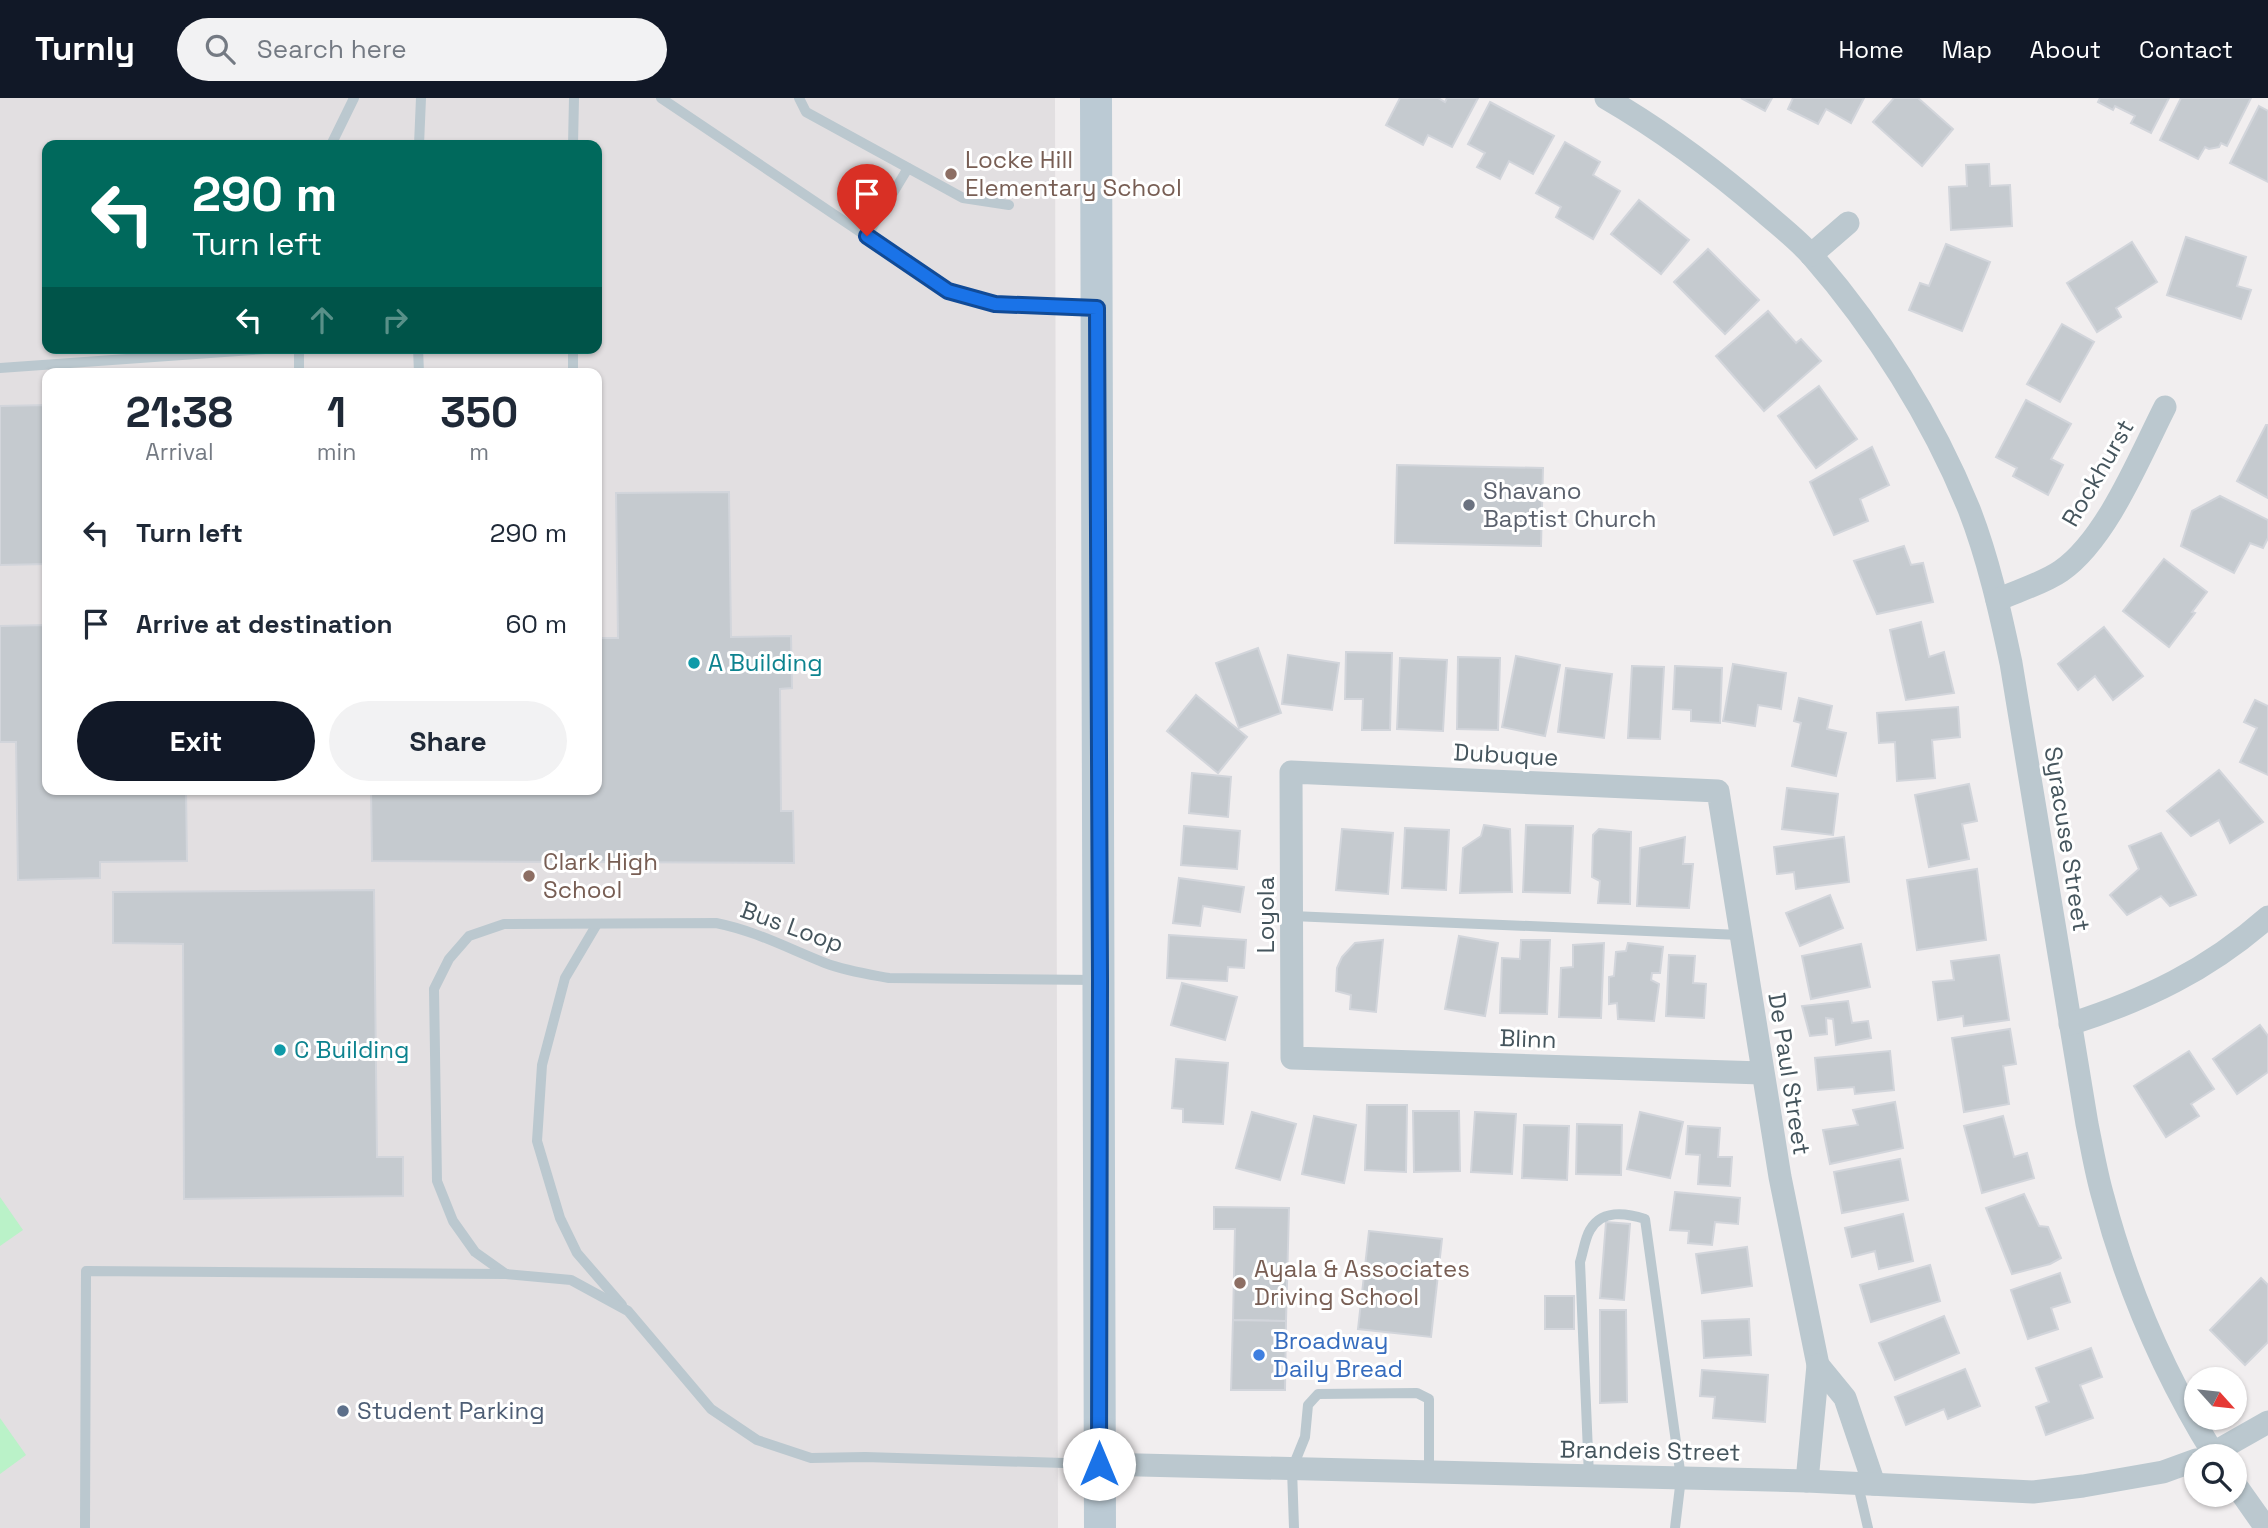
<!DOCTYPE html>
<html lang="en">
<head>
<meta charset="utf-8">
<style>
  :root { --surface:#fff; --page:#f2f2f3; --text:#1f2937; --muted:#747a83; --accent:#111827 }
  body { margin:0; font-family:"Space Grotesk",sans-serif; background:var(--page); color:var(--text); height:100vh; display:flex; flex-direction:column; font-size:26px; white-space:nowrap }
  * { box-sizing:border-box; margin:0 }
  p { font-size:23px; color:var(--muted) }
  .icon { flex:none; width:38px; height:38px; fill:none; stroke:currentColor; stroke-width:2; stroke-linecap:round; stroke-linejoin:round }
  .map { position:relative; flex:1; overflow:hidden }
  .panel { position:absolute; left:42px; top:270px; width:560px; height:427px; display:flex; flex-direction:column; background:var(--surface); border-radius:14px; box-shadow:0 2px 5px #0004 }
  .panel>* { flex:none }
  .hud { position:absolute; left:42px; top:42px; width:560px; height:214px; border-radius:14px; box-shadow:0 2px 5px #0004; background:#00695c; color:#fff; overflow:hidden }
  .needle { width:46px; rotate:117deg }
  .controls { position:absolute; left:2184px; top:1269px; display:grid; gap:14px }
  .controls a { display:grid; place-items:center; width:63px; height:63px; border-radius:50%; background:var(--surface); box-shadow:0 2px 5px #0004; font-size:35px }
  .pin { position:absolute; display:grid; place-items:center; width:60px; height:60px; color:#fff; margin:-72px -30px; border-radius:50% 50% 50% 0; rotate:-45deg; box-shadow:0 0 7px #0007 }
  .pin .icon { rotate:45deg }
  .me { position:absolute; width:77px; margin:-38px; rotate:0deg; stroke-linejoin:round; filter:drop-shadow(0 0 5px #0008) }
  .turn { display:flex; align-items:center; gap:24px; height:147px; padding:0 35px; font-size:32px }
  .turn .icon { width:91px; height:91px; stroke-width:2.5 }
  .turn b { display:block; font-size:49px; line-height:60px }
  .lanes { display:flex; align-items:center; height:66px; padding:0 35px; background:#0003; justify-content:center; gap:35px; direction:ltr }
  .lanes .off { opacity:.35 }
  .eta { display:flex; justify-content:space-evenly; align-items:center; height:119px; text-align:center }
  .eta b { font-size:42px; font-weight:700; line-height:49px }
  .primary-button { display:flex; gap:14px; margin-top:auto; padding:14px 35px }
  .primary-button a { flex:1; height:80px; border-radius:42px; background:var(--accent); color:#fff; font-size:28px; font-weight:700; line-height:80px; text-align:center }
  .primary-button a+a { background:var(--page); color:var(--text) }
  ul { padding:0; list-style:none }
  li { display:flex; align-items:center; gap:21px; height:91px; padding:0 35px }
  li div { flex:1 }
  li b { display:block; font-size:26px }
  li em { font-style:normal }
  header { display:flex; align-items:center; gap:42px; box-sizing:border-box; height:98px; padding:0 35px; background:var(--accent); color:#fff }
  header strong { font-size:33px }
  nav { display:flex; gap:38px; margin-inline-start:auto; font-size:24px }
  .search { width:490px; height:63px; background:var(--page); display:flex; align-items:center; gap:18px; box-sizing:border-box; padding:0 24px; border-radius:38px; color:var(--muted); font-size:26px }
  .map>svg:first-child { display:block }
  .education { fill:#e2dfe1; fill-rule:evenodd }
  .green { fill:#baf2c8 }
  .building { fill:#c5cacf; stroke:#d2d5db; stroke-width:2 }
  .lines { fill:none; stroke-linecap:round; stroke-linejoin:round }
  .lane { stroke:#bbc8cf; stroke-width:10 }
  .street { stroke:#bbc8cf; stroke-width:23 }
  .secondary { stroke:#bbcad4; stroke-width:32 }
  .route-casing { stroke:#114b97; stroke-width:18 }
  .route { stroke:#1a73e8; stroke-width:12 }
  .education-dot { fill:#8d6e63; stroke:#fff; stroke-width:2.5 }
  .worship-dot { fill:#6b7280; stroke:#fff; stroke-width:2.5 }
  .culture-dot { fill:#0f9aa8; stroke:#fff; stroke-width:2.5 }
  .shop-dot { fill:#3f7fe0; stroke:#fff; stroke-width:2.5 }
  .service-dot { fill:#5c6f8a; stroke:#fff; stroke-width:2.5 }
  .labels { text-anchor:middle; stroke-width:6; stroke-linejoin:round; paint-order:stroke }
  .education-label { font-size:24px; fill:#785e54; stroke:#fff; text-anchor:start }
  .street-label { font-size:24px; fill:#45555d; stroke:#fff }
  .worship-label { font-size:24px; fill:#5b616d; stroke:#fff; text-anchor:start }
  .culture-label { font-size:24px; fill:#0d838f; stroke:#fff; text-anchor:start }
  .shop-label { font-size:24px; fill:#366cbe; stroke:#fff; text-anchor:start }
  .service-label { font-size:24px; fill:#4e5e75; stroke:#fff; text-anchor:start }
</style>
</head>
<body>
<header>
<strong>Turnly</strong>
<div class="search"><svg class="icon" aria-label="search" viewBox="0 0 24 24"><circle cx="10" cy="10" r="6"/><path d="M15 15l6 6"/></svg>Search here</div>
<nav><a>Home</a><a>Map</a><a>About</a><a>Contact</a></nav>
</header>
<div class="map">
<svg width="2268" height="1430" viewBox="0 0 2268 1430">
  <rect width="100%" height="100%" fill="#f1eeef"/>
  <!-- education -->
  <path class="education" d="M0,0H1055L1058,1430H0ZM47,47H597V250H47ZM47,275H597V691H47Z"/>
  <!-- green -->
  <g class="green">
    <polygon points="0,1099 23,1132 0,1148"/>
    <polygon points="0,1320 26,1357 0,1376"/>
  </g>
  <!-- building -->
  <g class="building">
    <polygon points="1400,0 1438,0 1445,4 1447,0 1478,0 1452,49 1428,37 1423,47 1386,27"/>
    <polygon points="1741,0 1772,0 1765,13"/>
    <polygon points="1793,0 1864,0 1851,25 1826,11 1818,26 1788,11"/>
    <polygon points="1894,0 1918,0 1953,31 1922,68 1873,24"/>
    <polygon points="2100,0 2169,0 2151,35 2131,25 2135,18 2115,8 2113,12 2098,4"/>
    <polygon points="2181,0 2251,0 2227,48 2221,45 2219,49 2209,51 2205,49 2198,61 2160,42"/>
    <polygon points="1490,4 1554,38 1533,76 1509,63 1500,81 1477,69 1485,55 1468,46"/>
    <polygon points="2259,8 2268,13 2268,84 2230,65"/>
    <polygon points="1565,44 1600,64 1593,77 1620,93 1593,141 1556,119 1561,109 1536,95"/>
    <polygon points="1989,66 1990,88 2010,87 2012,128 1951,132 1949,89 1967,88 1966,67"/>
    <polygon points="1639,102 1689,142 1661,176 1611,136"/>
    <polygon points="2186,139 2246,159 2237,188 2251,192 2241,221 2167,197"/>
    <polygon points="2132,144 2157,184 2116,210 2121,219 2097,234 2067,185"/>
    <polygon points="1946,146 1990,164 1962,233 1909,212 1920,185 1929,188"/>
    <polygon points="1708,151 1759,202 1725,236 1674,184"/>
    <polygon points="1768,213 1796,245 1801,241 1821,263 1764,313 1716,258"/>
    <polygon points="2062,226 2094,244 2060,304 2027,286"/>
    <polygon points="1819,288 1857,341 1816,370 1778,318"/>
    <polygon points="2026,302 2071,326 2051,361 2063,367 2048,397 2013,378 2017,370 1996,359"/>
    <polygon points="47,307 47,466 0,467 0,308"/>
    <polygon points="2266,327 2268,327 2268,400 2237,383"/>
    <polygon points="1872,349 1889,387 1860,401 1868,423 1834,437 1810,384"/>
    <polygon points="1397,367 1543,370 1541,448 1395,445"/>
    <polygon points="729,394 731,539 791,538 792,590 780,591 781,713 793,713 794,765 372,763 371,691 597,691 597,540 618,540 616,395"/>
    <polygon points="2220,398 2268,422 2268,440 2263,450 2250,445 2234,475 2181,448 2192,413"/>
    <polygon points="1904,448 1911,467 1923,465 1933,504 1877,516 1854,463"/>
    <polygon points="2164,461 2207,494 2192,514 2195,515 2169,549 2123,513"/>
    <polygon points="1921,524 1929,559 1944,554 1954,595 1906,602 1890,532"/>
    <polygon points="47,527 47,691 186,691 187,763 100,764 100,780 18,782 16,644 0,644 0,528"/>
    <polygon points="2104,529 2143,578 2113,602 2095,578 2078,592 2058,566"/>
    <polygon points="1258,550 1281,615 1239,630 1216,565"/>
    <polygon points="1346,554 1392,555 1390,632 1362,632 1363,601 1345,601"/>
    <polygon points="1288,557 1339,565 1332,612 1282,606"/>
    <polygon points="1516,558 1560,567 1545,638 1502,629"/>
    <polygon points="1458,559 1500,560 1498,632 1457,631"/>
    <polygon points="1400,560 1447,562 1443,633 1397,631"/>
    <polygon points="1733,566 1786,575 1781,611 1758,607 1755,628 1723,623"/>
    <polygon points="1632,568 1664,569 1660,641 1628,640"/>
    <polygon points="1675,568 1722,570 1720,625 1691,623 1691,612 1673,611"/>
    <polygon points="1566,570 1612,576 1604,640 1558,634"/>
    <polygon points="1196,597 1247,639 1218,675 1167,633"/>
    <polygon points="1799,600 1832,608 1827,631 1846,635 1836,678 1792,668 1801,625 1794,623"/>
    <polygon points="2255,602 2268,608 2268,677 2240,664 2257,630 2244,624"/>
    <polygon points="1958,609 1960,639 1932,642 1935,680 1897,683 1895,644 1879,645 1877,615"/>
    <polygon points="2219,672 2263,724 2230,745 2219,722 2191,738 2167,713"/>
    <polygon points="1192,675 1231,679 1228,719 1189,715"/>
    <polygon points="1969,686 1977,723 1962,726 1969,761 1929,769 1915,697"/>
    <polygon points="1787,690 1838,696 1833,737 1782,731"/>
    <polygon points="1484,727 1510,731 1512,794 1460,795 1463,750 1481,738"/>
    <polygon points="1526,727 1573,728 1570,795 1523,794"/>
    <polygon points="1184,728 1240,733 1237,771 1181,767"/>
    <polygon points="1405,730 1449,732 1446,792 1402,790"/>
    <polygon points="1342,731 1393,735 1388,796 1336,792"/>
    <polygon points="1599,731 1631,734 1630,806 1598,805 1600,783 1592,779 1593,737"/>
    <polygon points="2161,735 2196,797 2170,808 2161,798 2127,817 2110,797 2139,771 2129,748"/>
    <polygon points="1685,739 1683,766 1693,766 1689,810 1637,808 1640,750"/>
    <polygon points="1844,739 1849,784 1796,791 1794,774 1777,776 1774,749"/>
    <polygon points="1977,771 1986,842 1917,852 1907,782"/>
    <polygon points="1179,780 1244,789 1240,814 1203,808 1200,828 1173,825"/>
    <polygon points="374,792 377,1059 403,1059 403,1098 184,1101 183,846 113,845 113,794"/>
    <polygon points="1830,797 1843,830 1800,848 1786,815"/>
    <polygon points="1169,837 1246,842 1244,870 1228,869 1227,883 1167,880"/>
    <polygon points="1459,838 1498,845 1485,918 1445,911"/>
    <polygon points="1383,842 1376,914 1350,911 1351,897 1336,893 1337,870 1342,859 1355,845"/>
    <polygon points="1521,842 1550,842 1547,916 1500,915 1502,860 1520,861"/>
    <polygon points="1604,845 1601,920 1559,919 1561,870 1573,869 1573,847"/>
    <polygon points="1628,845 1663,849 1660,875 1652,875 1651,882 1659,886 1654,923 1618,921 1617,905 1609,906 1609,879 1614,878 1616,854 1626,853"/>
    <polygon points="1861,846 1870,889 1811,901 1802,858"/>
    <polygon points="1669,857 1695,858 1693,885 1706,886 1704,920 1666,918"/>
    <polygon points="1999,857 2009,922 1964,928 1963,918 1938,922 1933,884 1954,882 1951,863"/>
    <polygon points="1182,885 1237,899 1225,942 1171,927"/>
    <polygon points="1848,903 1852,925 1868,923 1871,940 1836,947 1833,921 1826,920 1827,936 1810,938 1802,908"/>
    <polygon points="2260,927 2268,938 2268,974 2237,996 2213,961"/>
    <polygon points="2010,931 2016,966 2003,968 2009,1006 1964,1014 1952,940"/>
    <polygon points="1890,953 1894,992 1855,996 1854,989 1818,992 1815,960"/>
    <polygon points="2189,953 2214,991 2191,1006 2199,1018 2166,1039 2134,988"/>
    <polygon points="1176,961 1228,965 1223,1026 1183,1024 1183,1011 1172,1010"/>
    <polygon points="1895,1004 1903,1050 1830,1066 1823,1032 1858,1027 1853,1012"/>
    <polygon points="1367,1007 1407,1007 1406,1074 1365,1072"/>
    <polygon points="1413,1013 1459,1013 1460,1073 1414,1074"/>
    <polygon points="1252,1014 1296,1026 1280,1082 1236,1070"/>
    <polygon points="1475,1014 1516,1016 1512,1076 1471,1074"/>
    <polygon points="1640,1014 1683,1024 1670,1080 1627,1071"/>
    <polygon points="1314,1018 1356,1027 1344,1085 1302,1076"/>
    <polygon points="2003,1018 2014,1059 2027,1055 2034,1080 1982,1095 1964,1028"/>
    <polygon points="1577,1026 1622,1027 1621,1077 1576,1076"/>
    <polygon points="1524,1027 1569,1028 1567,1082 1522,1080"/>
    <polygon points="1688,1028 1720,1030 1718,1059 1732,1059 1730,1088 1698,1086 1700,1057 1686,1056"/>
    <polygon points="1900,1061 1908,1102 1842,1115 1834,1074"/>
    <polygon points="1675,1094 1740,1100 1738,1126 1715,1124 1712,1147 1688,1145 1689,1133 1670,1132"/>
    <polygon points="2024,1096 2039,1128 2048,1129 2061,1160 2050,1166 2012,1176 1986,1110"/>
    <polygon points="1214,1109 1289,1110 1286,1223 1233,1222 1235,1131 1214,1131"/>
    <polygon points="1903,1116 1913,1163 1879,1171 1875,1153 1852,1159 1845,1130"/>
    <polygon points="1606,1124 1630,1126 1624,1202 1600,1200"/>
    <polygon points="1369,1133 1442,1141 1431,1239 1358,1231"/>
    <polygon points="1747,1149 1752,1188 1702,1195 1696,1156"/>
    <polygon points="1930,1167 1940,1203 1871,1224 1860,1187"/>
    <polygon points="2060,1175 2070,1204 2051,1210 2058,1231 2028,1241 2011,1192"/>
    <polygon points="2261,1180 2268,1187 2268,1244 2245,1267 2210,1232"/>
    <rect x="1545" y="1198" width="29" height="33"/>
    <polygon points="1600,1212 1626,1212 1627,1304 1600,1305"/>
    <polygon points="1944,1218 1959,1255 1895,1282 1879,1245"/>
    <polygon points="1749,1221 1751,1257 1704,1260 1702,1223"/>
    <polygon points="1233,1222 1286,1223 1285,1292 1231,1292"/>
    <polygon points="2091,1250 2102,1279 2080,1287 2093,1320 2046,1337 2036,1309 2049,1304 2036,1270"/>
    <polygon points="1965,1271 1980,1308 1948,1321 1944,1311 1906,1327 1895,1299"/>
    <polygon points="1702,1272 1768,1277 1765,1324 1713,1320 1715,1299 1700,1298"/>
  </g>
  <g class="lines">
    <!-- lane -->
    <g class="lane">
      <polyline points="661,0 948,193 995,206 1094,210"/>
      <polyline points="799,0 806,14 963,100 1009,107"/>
      <polyline points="331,47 354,0"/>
      <polyline points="419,47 421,0"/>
      <polyline points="573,47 574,0"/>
      <polyline points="867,138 908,70"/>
      <polyline points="418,250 419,275"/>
      <polyline points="0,270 280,250"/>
      <polyline points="299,275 299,250"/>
      <polyline points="573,275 573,250"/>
      <polyline points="1292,818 1740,837"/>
      <polyline points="597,826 565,880 542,967 537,1043 560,1120 577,1155 622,1207"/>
      <path d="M506,1176L475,1154L453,1123L437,1083L434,891L449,861L469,838L504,826L716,825C756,833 787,850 825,865C846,873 867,876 889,880L1097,882"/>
      <path d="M1589,1378L1580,1164C1583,1155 1585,1140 1590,1132C1602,1111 1626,1115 1645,1121L1681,1380L1675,1430"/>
      <polyline points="1858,1387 1868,1430"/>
      <polyline points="85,1430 86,1173 506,1176 571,1182 628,1213 711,1311 757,1342 811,1360 865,1359 1096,1366"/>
      <polyline points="1294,1430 1292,1371 1305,1339 1308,1307 1318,1296 1417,1295 1429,1301 1429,1374"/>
    </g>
    <!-- street -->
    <g class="street">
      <path d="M1606,0C1663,33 1715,72 1765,115C1781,129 1799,143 1812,158C1876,231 1933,322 1969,411C1988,460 2000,513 2011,565L2087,1026C2092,1050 2096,1075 2103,1099C2127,1190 2165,1278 2215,1358"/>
      <polyline points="1811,157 1848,125"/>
      <path d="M1997,502C2017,493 2044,485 2061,473C2107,441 2140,358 2165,309"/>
      <path d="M2070,926C2145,902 2208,872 2268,819"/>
      <polyline points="1762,975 1292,960 1291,674 1718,693 1780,1079 1818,1267 1807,1383"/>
      <polyline points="1818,1267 1845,1300 1874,1386"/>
      <polyline points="2208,1358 2268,1324"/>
      <polyline points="1099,1366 1807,1383 2033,1394 2083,1388 2163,1374 2196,1362"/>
      <polyline points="2235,1386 2266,1430"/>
    </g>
    <!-- secondary -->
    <polyline class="secondary" points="1096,0 1100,1430"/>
  </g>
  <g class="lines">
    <!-- route casing -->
    <g class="route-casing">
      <polyline id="route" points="867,138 948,193 995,206 1097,210 1100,882 1099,1366"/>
    </g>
    <!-- route -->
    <use href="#route" class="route"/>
  </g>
  <!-- markers -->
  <g class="education-dot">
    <circle cx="951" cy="76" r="7"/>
    <circle cx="529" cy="778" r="7"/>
    <circle cx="1240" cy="1185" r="7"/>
  </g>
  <circle class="worship-dot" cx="1469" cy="407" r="7"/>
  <g class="culture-dot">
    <circle cx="694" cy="565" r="7"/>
    <circle cx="280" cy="952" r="7"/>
  </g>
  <circle class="shop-dot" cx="1259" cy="1257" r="7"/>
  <circle class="service-dot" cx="343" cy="1313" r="7"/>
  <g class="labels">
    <!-- education labels -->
    <g class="education-label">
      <text x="965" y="70">Locke Hill<tspan x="965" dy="28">Elementary School</tspan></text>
      <text x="543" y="772">Clark High<tspan x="543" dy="28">School</tspan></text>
      <text x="1254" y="1179">Ayala &amp; Associates<tspan x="1254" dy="28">Driving School</tspan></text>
    </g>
    <!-- street labels -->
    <g class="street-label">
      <text transform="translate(2098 375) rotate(-60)" y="8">Rockhurst</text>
      <text transform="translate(1506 657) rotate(3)" y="8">Dubuque</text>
      <text transform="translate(2067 741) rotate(81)" y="8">Syracuse Street</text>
      <text transform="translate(1266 817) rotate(-90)" y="8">Loyola</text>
      <text transform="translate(792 829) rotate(20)" y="8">Bus Loop</text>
      <text transform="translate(1528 941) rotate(2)" y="8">Blinn</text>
      <text transform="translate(1789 976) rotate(81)" y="8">De Paul Street</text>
      <text transform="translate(1650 1353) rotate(1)" y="8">Brandeis Street</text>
    </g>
    <!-- worship labels -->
    <g class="worship-label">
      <text x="1483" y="401">Shavano<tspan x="1483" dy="28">Baptist Church</tspan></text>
    </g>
    <!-- culture labels -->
    <g class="culture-label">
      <text x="708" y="573">A Building</text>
      <text x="294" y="960">C Building</text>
    </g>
    <!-- shop labels -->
    <g class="shop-label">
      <text x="1273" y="1251">Broadway<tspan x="1273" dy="28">Daily Bread</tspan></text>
    </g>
    <!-- service labels -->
    <g class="service-label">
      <text x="357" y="1321">Student Parking</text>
    </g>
  </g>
</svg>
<div class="controls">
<a><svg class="needle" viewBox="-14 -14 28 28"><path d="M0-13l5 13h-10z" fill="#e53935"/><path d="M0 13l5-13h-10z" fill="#747a83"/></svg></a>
<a><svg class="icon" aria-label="search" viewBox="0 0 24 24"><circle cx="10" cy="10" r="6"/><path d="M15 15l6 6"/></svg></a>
</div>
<div class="pin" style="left:867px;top:138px;background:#d93025"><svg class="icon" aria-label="arrive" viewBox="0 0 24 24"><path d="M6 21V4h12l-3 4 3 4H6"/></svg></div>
<svg class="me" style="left:1099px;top:1366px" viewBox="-20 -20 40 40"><circle r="19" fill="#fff"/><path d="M0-13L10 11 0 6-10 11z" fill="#1a73e8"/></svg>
<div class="hud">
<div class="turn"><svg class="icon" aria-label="left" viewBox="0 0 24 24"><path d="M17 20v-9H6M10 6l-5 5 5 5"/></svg><div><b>290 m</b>Turn left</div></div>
<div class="lanes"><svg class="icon" aria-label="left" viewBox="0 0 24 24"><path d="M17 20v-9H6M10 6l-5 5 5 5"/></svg><svg class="icon off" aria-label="ahead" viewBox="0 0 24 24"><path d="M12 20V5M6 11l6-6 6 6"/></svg><svg class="icon off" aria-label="right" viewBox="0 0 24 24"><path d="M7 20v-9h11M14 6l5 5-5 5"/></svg></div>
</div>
<section class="panel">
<div class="eta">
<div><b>21:38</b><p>Arrival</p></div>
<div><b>1</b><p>min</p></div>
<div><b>350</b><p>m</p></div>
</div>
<ul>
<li><svg class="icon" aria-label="left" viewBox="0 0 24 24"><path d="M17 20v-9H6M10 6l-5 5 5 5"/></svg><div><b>Turn left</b></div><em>290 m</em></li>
<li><svg class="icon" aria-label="arrive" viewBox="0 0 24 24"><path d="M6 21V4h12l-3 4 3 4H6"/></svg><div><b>Arrive at destination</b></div><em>60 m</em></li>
</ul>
<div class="primary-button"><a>Exit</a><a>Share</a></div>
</section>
</div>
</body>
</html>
